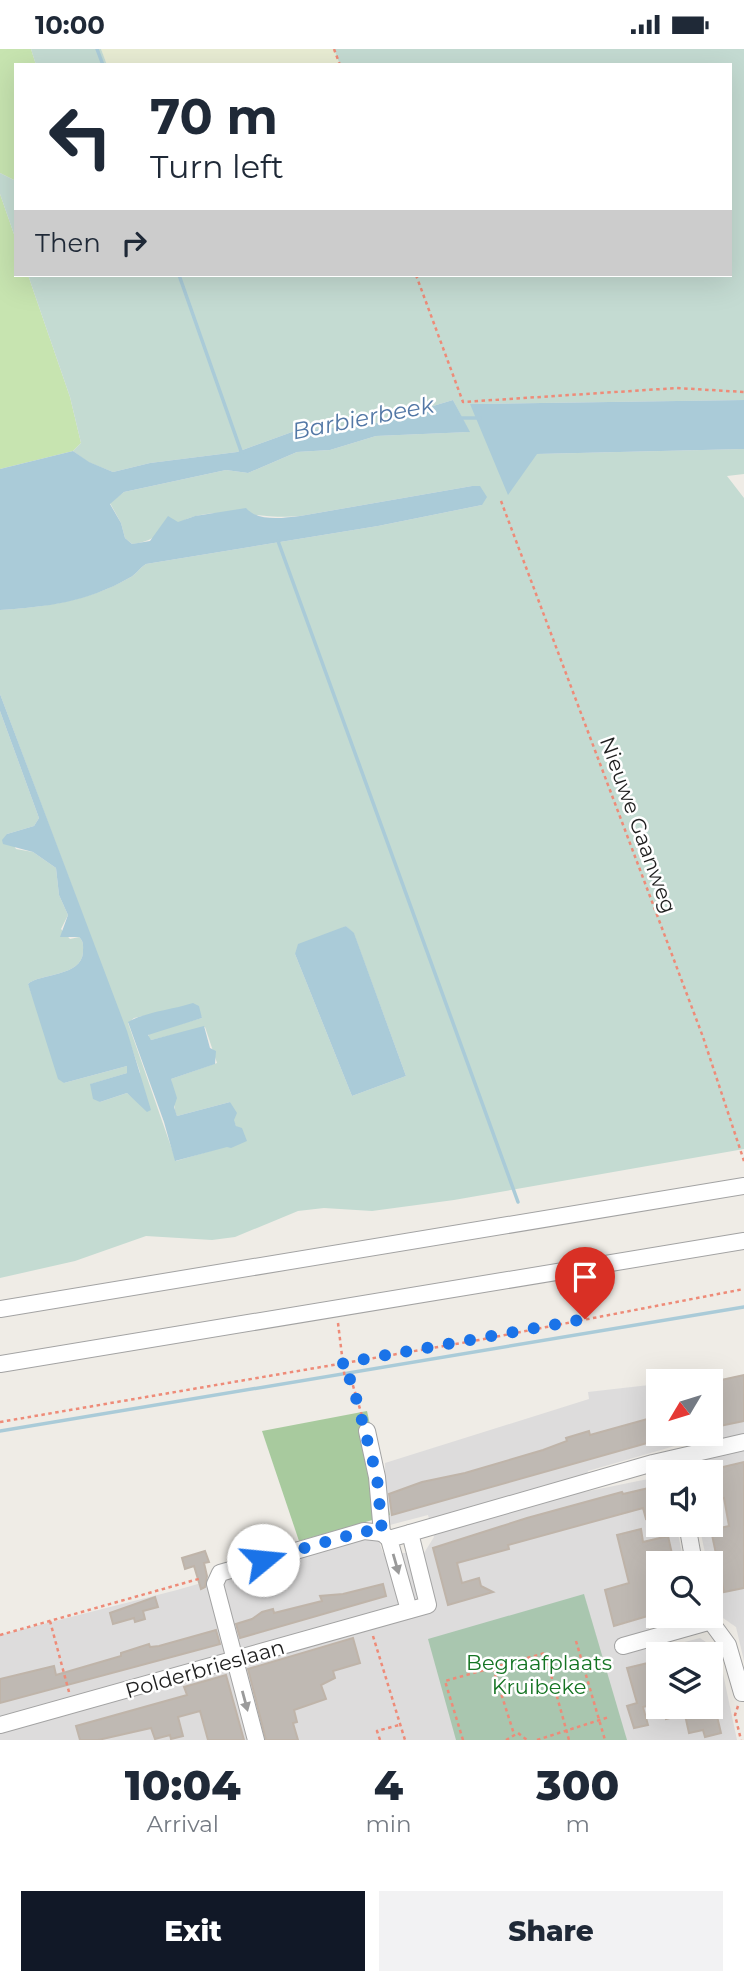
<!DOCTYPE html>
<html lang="en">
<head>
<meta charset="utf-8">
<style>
  :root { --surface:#fff; --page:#f2f2f3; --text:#1f2937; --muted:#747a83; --accent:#111827 }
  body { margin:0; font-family:Montserrat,sans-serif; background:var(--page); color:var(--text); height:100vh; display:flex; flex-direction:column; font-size:26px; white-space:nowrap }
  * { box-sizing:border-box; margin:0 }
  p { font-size:23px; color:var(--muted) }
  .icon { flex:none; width:38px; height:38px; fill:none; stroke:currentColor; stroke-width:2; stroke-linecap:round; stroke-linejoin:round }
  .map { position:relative; height:1691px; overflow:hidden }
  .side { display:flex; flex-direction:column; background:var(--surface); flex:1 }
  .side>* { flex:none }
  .hud { position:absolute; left:14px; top:14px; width:718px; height:214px; border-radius:0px; box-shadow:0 7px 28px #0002; background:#fff; color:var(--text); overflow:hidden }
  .needle { width:46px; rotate:232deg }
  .fabs { position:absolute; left:646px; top:1320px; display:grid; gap:14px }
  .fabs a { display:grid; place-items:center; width:77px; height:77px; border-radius:0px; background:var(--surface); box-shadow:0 7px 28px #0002; font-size:35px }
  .pin { position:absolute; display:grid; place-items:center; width:60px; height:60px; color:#fff; margin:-72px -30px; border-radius:50% 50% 50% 0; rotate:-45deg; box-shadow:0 0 7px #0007 }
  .pin .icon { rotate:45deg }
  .me { position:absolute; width:77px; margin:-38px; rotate:73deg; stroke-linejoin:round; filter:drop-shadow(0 0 5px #0008) }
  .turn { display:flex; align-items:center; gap:24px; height:147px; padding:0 21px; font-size:32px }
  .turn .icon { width:91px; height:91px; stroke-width:2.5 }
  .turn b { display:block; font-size:49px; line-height:60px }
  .then { display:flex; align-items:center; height:66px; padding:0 21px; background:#0003; gap:14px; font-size:26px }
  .eta { display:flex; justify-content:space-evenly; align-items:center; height:119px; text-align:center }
  .eta b { font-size:42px; font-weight:800; line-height:49px }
  .cta { display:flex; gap:14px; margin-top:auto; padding:14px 21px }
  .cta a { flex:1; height:80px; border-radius:0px; background:var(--accent); color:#fff; font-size:28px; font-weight:800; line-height:80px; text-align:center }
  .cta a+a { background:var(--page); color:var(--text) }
  .status { display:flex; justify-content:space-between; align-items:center; height:49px; padding:0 35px; background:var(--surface); direction:ltr }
  .status svg { height:19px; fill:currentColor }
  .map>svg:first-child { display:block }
  .residential { fill:#dddcdc; fill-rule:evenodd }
  .farmland { fill:#e8ecd3 }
  .grass { fill:#c7e4b0 }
  .forest { fill:#a8ca9e }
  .wetland { fill:#c4dbd2; fill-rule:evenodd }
  .cemetery { fill:#a9c6af }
  .water { fill:#aacbd8 }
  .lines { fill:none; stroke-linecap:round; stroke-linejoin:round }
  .stream { stroke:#aacbd8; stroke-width:3.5 }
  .building { fill:#bfb9b3; stroke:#bfb4a9; stroke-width:2 }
  .minor-casing { stroke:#a3a3a3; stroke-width:18 }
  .path { stroke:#ee8b78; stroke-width:2.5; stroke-dasharray:3.5 3.5; stroke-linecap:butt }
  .minor { stroke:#fff; stroke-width:16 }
  .oneway { fill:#9a9a9a }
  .route { stroke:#1a73e8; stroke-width:12; stroke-dasharray:0 21.6 }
  .labels { text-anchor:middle; stroke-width:5; stroke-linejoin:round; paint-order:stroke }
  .street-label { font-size:21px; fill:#1f1f1f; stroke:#fff }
  .park-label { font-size:21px; fill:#157423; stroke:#fff }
  .water-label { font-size:23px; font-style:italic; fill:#5378a6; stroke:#fff }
</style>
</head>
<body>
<div class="status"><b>10:00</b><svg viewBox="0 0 49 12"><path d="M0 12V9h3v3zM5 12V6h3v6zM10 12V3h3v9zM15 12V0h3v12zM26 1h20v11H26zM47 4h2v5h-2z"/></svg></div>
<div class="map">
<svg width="744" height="1691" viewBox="0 0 744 1691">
  <rect width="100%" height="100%" fill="#efece6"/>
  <!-- residential -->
  <path class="residential" d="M744,1326V1612L736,1578L717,1565L710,1514H707L699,1475H710V1423H690L697,1415L692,1392L588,1422L584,1443L658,1428V1475H676L684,1514H658V1566H688L649,1579L650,1602L700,1589L718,1601L737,1691H0V1586L177,1541L376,1484L383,1504H424L434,1488L428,1466L386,1477L385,1414L589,1350L588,1343L658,1335V1384H710V1332ZM658,1605H710V1657H658Z"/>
  <!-- farmland -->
  <polygon class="farmland" points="101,0 334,0 340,16 107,16"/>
  <!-- grass -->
  <g class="grass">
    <polygon points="0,0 31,0 36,16 16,16 16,132 0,124"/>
    <polygon points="0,145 16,191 16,226 28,226 70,348 81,394 73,402 0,420"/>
  </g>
  <!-- forest -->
  <polygon class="forest" points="367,1362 390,1466 299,1492 262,1382"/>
  <!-- wetland -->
  <g class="wetland">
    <polygon points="31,0 101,0 107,16 36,16"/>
    <path d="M334,0H744V351L470,355L537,405L744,400V425L727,427L744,449V1100L454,1151L372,1162L324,1159L298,1162L235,1188L212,1191L146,1187L75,1212L0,1229V662L39,769L34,777L7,785L16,800L33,803L56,819L59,846L68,866L61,880L70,890L79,888C84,893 83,896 83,903C82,928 40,924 28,935L64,1034L127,1017V1024L91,1035L100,1053L127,1044L141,1056L140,1023L126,982L0,645V561C45,558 89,552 129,529C136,526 139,519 146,515L378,477L482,456L472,437L300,467C264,471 232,458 196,467C172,473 157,493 132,495L125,489L121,474L110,454L124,443L226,421L248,424L297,403L330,401L376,387L469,383L453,351L376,374L292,383L237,403L150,414L113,423L88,413L73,402L81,394L70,348L28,226H730V16H340ZM346,877L354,885L406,1027L352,1047L295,905ZM196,956L202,969L149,984L148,989L151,991L205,978L217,1014L171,1030L175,1062L177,1067L230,1053L234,1073L244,1092L176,1112L128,974L134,969Z"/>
    <polygon points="0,124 16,132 16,191 0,145"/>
  </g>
  <!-- cemetery -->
  <polygon class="cemetery" points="584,1545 627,1691 456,1691 428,1590"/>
  <!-- water -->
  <g class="water">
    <path d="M453,351L470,383L376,387L330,401L297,403L248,424L226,421L124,443L110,455L121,474L125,489L132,495L150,492L168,467L178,473L195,467L246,459C258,473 283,469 300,467L472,437H480L487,448L482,456L378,477L146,515C139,519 136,526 129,529C87,553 47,558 0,561V420L73,402L89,413L113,423L150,414L237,403L292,383L376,374Z"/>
    <polygon points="744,351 744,400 537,405 508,446 470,355"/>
    <path d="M0,645L127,982L151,1061L147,1063L127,1044L100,1053L93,1050L90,1035L127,1024V1017L64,1034L58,1030L28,935C40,924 82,928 83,903C83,896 84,893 79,888H60L68,866L59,846L56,819L33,803L3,795L2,791L7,785L34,777L39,769L0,662Z"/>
    <polygon points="346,877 354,884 406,1027 352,1047 295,905 298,895"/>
    <path d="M193,954L199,957L202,969L148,986L151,991L204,977L210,999L216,1002L215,1015L171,1030L177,1049L174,1058L177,1067L230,1053L237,1064L234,1071L236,1077L242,1079L247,1092L231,1099L227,1098L175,1112L164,1073L128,973C145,963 171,961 193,954Z"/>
  </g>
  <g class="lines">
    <!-- stream -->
    <g class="stream">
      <polyline points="97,0 103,16"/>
      <polyline points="179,226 242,405"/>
      <polyline points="459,369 480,369"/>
      <polyline points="278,492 518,1153"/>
      <polyline points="0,1382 744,1258"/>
    </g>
  </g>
  <!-- building -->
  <g class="building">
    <polygon points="744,1326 744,1372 710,1379 710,1355 716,1353 712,1333"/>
    <polygon points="658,1367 658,1391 392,1466 389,1445 422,1433 465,1424 543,1401 567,1392 566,1389 589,1382 590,1386"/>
    <polygon points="744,1413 744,1539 724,1543 711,1481 729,1477 724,1449 710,1452 710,1421"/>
    <polygon points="653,1438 658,1467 646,1470 643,1459 508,1496 509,1500 457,1514 462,1534 479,1529 481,1537 493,1543 448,1556 433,1499 527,1469 622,1443 623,1445"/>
    <polygon points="641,1480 643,1493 668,1487 674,1514 658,1514 658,1564 614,1577 605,1541 629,1534 617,1486"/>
    <polygon points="205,1502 209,1513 204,1514 207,1527 205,1538 201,1540 194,1517 185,1520 182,1509"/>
    <polygon points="270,1520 272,1528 244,1536 242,1529"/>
    <polygon points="383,1535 386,1547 240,1589 236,1575 252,1570 262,1563 273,1560 274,1564 322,1552 320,1547 343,1545"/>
    <polygon points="155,1548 158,1558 143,1562 145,1570 135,1573 134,1569 113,1575 110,1564"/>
    <polygon points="216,1581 220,1595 0,1654 0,1630 54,1617 56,1626 121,1607 121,1604 149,1595 150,1598 159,1597"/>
    <polygon points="353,1589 360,1614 333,1622 335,1629 321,1636 326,1650 294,1661 297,1673 293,1674 298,1691 266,1691 248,1620"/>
    <polygon points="652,1613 658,1635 658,1654 643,1658 648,1676 634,1679 627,1657 637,1654 627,1619"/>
    <polygon points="226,1626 244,1691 208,1691 200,1662 178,1668 183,1687 171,1690 170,1686 155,1690 151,1679 98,1691 80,1691 76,1677 187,1646 184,1638"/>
    <polygon points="663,1657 701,1657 701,1661 666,1670"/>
    <polygon points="715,1659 721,1684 705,1688 703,1681 689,1684 685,1666"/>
  </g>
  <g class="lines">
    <!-- minor casing -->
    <g class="minor-casing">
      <g id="minor">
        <polyline points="0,1260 744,1137"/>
        <polyline points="0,1315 744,1192"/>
        <polyline points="367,1382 377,1428 382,1484 389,1490"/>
        <polyline points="687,1475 694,1514"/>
        <polyline points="409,1561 389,1490 653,1414 744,1393"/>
        <polyline points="706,1566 728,1596 742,1644 744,1644"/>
        <polyline points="623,1597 708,1573"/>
        <polyline points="0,1676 428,1556 410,1484"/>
        <polyline points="256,1691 215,1535 220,1524 364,1482 382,1484"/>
      </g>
    </g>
    <!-- path -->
    <g class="path">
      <polyline points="334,0 340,16"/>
      <polyline points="416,226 463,353 677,339 744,343"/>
      <polyline points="501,452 703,988 744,1112"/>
      <polyline points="338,1274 345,1331 351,1330 363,1370"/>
      <polyline points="0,1373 479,1291 744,1240"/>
      <polyline points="50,1572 69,1643"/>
      <polyline points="0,1586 202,1529"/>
      <polyline points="373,1587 405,1691"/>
      <polyline points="576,1592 605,1691"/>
      <polyline points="493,1619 514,1685"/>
      <polyline points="738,1657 735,1666 741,1691"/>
      <polyline points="380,1691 377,1682 399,1676"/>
      <polyline points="463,1691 445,1632 545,1604 569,1691"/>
      <polyline points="506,1691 518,1684 527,1691"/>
      <polyline points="537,1691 609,1668"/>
    </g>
    <!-- minor -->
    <use href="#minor" class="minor"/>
  </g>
  <!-- one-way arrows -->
  <defs><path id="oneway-solid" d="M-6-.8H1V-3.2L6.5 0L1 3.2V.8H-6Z" transform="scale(1.75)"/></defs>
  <g class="oneway">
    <use href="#oneway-solid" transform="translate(396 1515) rotate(74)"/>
    <use href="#oneway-solid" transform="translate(245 1652) rotate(75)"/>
  </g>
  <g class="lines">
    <!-- route -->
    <polyline class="route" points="263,1511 364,1482 382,1483 377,1428 351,1330 345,1331 343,1314 585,1270"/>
  </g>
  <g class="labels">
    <!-- street labels -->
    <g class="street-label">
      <text transform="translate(638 776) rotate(70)" y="7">Nieuwe Gaanweg</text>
      <text transform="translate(205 1620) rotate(-16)" y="7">Polderbrieslaan</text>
    </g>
    <!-- park labels -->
    <g class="park-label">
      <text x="539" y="1621">Begraafplaats<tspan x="539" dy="24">Kruibeke</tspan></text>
    </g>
    <!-- water labels -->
    <g class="water-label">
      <text transform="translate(363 369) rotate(-11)" y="8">Barbierbeek</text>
    </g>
  </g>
</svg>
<div class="fabs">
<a><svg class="needle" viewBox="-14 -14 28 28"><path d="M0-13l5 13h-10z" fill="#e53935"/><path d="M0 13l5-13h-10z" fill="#747a83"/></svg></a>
<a><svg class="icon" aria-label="sound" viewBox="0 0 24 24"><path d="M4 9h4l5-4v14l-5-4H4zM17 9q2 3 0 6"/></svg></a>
<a><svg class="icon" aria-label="search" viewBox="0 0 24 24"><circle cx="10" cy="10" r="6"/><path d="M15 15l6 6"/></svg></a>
<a><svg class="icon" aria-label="layers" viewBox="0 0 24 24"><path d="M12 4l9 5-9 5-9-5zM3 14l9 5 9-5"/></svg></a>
</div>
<div class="pin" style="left:585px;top:1270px;background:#d93025"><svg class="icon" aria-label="arrive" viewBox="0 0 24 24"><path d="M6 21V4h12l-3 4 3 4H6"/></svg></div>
<svg class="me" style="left:263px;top:1511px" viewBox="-20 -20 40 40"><circle r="19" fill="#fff"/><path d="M0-13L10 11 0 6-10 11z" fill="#1a73e8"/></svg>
<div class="hud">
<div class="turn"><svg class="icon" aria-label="left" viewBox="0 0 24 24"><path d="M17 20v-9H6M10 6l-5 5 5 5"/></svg><div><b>70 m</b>Turn left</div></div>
<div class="then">Then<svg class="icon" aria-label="right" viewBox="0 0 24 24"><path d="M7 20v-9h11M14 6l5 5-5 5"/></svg></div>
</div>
</div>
<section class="side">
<div class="eta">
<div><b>10:04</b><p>Arrival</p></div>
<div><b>4</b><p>min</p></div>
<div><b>300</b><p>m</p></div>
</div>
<div class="cta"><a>Exit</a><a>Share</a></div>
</section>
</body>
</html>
